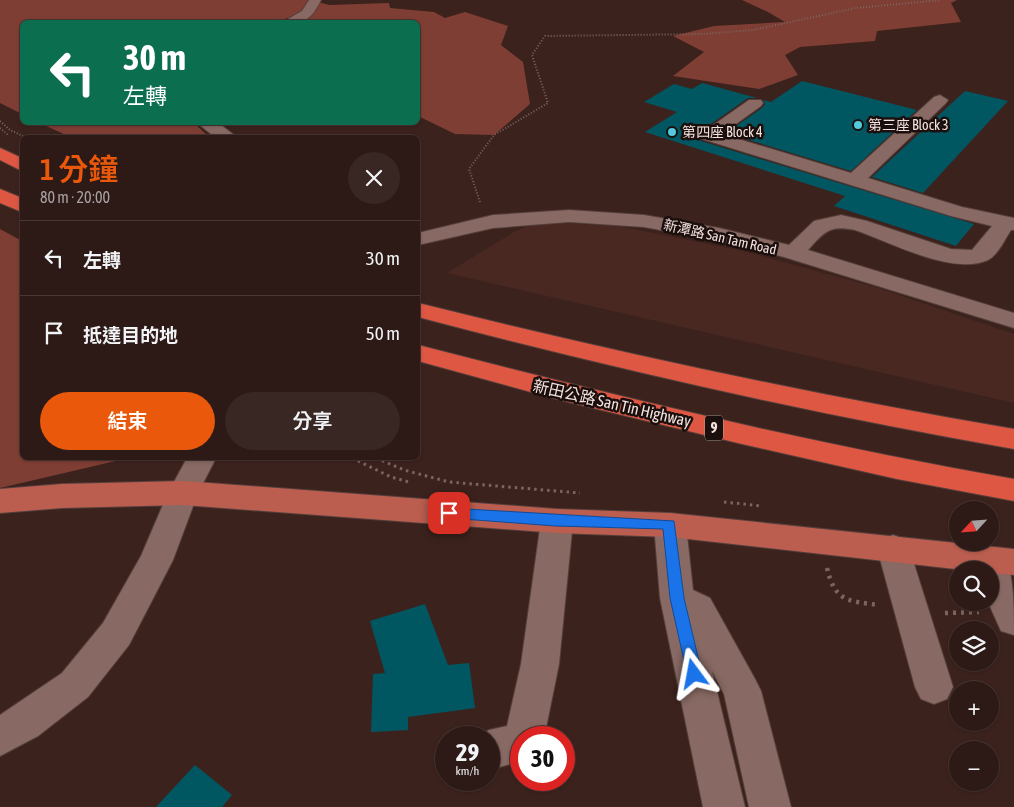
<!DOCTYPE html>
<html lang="zh-TW">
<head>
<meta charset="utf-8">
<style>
  :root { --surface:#2d1a16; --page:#392723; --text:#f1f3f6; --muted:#a7a1a1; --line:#483835; --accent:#ea580c }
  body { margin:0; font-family:"Asap Condensed","Noto Sans TC",sans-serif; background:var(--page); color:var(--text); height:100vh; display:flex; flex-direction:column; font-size:19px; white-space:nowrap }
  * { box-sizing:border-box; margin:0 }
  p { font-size:16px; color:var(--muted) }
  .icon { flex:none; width:28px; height:28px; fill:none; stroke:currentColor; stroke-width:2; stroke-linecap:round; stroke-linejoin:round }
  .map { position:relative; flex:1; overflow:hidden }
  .drawer { position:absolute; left:20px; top:135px; width:400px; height:325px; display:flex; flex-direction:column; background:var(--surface); border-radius:8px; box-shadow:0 1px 4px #0004,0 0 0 1px var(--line) }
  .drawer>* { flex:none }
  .top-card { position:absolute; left:20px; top:20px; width:400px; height:105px; border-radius:8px; box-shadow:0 1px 4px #0004,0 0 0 1px var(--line); background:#0b6e4f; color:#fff; overflow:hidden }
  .needle { width:32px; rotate:244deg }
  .tools { position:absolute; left:949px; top:501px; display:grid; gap:10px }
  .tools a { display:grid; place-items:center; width:50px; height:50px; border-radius:50%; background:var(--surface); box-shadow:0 1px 4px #0004,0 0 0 1px var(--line); font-size:25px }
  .speed { position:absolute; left:435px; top:726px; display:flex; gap:10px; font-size:25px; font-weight:700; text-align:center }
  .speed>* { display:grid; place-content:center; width:65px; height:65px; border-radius:50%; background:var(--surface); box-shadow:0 1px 4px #0004,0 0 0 1px var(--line); line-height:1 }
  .speed small { font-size:12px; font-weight:400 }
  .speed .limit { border:8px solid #d22; background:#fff; color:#111 }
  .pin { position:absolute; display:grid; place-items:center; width:42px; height:42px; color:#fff; margin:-21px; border-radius:10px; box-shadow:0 2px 8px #0006 }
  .me { position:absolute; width:55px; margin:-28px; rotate:347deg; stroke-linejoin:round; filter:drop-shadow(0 0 4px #0008) }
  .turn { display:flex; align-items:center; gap:18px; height:105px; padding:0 20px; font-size:22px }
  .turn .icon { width:65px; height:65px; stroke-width:2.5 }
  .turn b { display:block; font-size:35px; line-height:42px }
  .round { display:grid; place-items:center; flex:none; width:52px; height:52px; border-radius:26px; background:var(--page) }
  .head { display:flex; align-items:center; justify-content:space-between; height:85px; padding:0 20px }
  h1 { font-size:30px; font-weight:600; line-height:38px; color:var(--accent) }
  .button { display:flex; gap:10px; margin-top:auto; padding:10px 20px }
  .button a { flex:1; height:58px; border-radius:30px; background:var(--accent); color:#fff; font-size:20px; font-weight:600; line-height:58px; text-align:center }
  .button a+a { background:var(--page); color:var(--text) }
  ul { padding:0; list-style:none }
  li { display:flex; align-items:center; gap:15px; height:75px; padding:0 20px; border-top:1px solid var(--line) }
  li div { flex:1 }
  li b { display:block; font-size:19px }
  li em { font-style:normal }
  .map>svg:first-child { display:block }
  .built { fill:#492822 }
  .forest { fill:#7f3e34 }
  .building { fill:#005762 }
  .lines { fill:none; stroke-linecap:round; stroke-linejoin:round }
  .minor-casing { stroke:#543f3b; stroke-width:2 }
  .major-casing { stroke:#543f3b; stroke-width:2 }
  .highway-casing { stroke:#543f3b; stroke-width:2 }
  .path-far2 { stroke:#7c6561; stroke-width:2; stroke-dasharray:1 2; stroke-linecap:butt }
  .path-far1 { stroke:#7c6561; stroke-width:3; stroke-dasharray:2.5 4; stroke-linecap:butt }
  .path { stroke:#7c6561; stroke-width:4.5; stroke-dasharray:3 5; stroke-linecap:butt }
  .minor { fill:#886963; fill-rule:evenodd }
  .major { fill:#bb5e50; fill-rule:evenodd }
  .highway { fill:#dd5743; fill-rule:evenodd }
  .route { fill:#1a73e8; stroke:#114b97 }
  .poi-dot { fill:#54cadd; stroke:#1b0f0d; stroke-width:2 }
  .labels { text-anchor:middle; stroke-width:5; stroke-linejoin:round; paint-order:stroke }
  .far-poi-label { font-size:14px; fill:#f4e2de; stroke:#1b0f0d; text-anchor:start }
  .far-street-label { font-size:14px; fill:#f4e2de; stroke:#1b0f0d }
  .shield { fill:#1b0f0d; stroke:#b3a39f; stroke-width:1 }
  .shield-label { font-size:15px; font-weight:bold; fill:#f4e2de }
  .street-label { font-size:16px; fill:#f4e2de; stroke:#1b0f0d }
</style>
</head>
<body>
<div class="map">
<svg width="1014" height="807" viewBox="0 0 1014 807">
  <rect width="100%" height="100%" fill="#3c221d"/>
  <!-- built -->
  <polygon class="built" points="537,222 618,226 743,251 875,287 1014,334 1014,403 447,273 514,232"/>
  <!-- forest -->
  <g class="forest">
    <polygon points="0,0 311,0 329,5 389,3 390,8 434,12 445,18 465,12 508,26 501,45 523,62 530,104 494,135 455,134 418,116 418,22 346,22 287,18 279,22 22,22 22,114 0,103"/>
    <polygon points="742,0 957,0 951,3 961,22 877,31 875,41 800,47 785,55 798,75 759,89 673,76 704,52 673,36 714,26 785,22 768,12"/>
    <polygon points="40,123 194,123 209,137 70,137"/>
    <polygon points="0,229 22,241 22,458 124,458 120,460 0,488"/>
  </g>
  <!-- building -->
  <g class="building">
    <polygon points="802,81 917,110 851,171 726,133 762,108 765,104 763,100 771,102"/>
    <polygon points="702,83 757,98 748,98 698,133 701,141 974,224 956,246 834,206 845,196 645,132 677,112 644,102 674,84 692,89"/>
    <polygon points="965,91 1008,101 923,193 872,177"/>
    <polygon points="425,604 448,665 469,663 475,708 408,717 408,730 371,732 373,674 385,673 370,621"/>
    <polygon points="195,765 232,795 222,807 156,807"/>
  </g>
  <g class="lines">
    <!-- minor casing -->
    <g class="minor-casing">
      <g id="minor">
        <path d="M309,0H321C311,19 308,22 287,22L288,19L302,11Z"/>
        <path d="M940,95L948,100L946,103L868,178L962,207L1014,218V230H1011C1005,239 998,255 988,260C952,276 890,242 855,230C830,225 825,231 808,250L1014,313V328L784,257L719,241L644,227L569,222L493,228L418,245V233L493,215L569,210L644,215L719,228L789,245L814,221L841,215L867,221L951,249L972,250L992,226L951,216L702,139L699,135L749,100H761L763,103L761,106L722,134L851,173L934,97Z"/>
        <polygon points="196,122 217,122 238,138 216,138"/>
        <polygon points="187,458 216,458 198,493 173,560 129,645 88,697 38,736 0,756 0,715 62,673 103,623 141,556 168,493"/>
        <polygon points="557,509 568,512 573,521 559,664 544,738 521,738 521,761 489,770 489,738 474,738 489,730 507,726 521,664 541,521 546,512"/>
        <polygon points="670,513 681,516 686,525 693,590 710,598 755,679 761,691 791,807 749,807 724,694 712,671 745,807 703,807 660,598 654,525 659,516"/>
        <polygon points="893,535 905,539 909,548 953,687 947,699 934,704 921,699 915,687 877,548 881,539"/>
        <path d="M992,547L1004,550C1014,576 1014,607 1014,635L1001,631L988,602H990V570H977L975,560L980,550Z"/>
      </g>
    </g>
    <!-- major casing -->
    <g class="major-casing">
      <polygon id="major" points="183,481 557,509 670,513 1014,549 1014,575 990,573 990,570 964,570 670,537 557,533 183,505 62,508 0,513 0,489 62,484"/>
    </g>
    <!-- highway casing -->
    <g class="highway-casing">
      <g id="highway">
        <polygon points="0,148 22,158 22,171 0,160"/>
        <polygon points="0,189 22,198 22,212 0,203"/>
        <path d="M418,303C615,352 813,395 1014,429V449C813,414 615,369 418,317Z"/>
        <path d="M418,345C615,396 813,444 1014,479V501L897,479L742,444L560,400L418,361Z"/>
      </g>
    </g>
    <!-- path-far2 -->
    <g class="path-far2">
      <polyline points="0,121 10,130 27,138"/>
      <polyline points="0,128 8,135"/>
      <polyline points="480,202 469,169 494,135 548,103 532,55 545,36 705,34 753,30 856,8 941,0"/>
    </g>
    <!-- path-far1 -->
    <g class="path-far1">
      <polyline points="352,458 391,477 409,482"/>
      <polyline points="376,458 404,470 449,482 580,493"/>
      <polyline points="724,502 762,506"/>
    </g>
    <!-- path -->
    <g class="path">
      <path d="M827,568C835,602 848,601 879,605"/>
      <polyline points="945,613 979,612"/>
    </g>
    <!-- minor -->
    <use href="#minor" class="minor"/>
    <!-- major -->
    <use href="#major" class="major"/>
    <!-- highway -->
    <use href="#highway" class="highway"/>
  </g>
  <!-- route -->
  <polygon class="route" points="449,508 674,521 684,598 702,674 700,679 694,681 689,679 687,674 670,598 663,529 556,526 449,518 442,513"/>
  <!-- markers -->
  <g class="poi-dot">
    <circle cx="858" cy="125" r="5"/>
    <circle cx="672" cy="132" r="5"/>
  </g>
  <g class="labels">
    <!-- far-poi labels -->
    <g class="far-poi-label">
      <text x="868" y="130">第三座 Block 3</text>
      <text x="682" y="137">第四座 Block 4</text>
    </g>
    <!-- far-street labels -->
    <g class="far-street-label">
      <text transform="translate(720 237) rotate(13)" y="5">新潭路 San Tam Road</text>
    </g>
    <!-- shield labels -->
    <rect class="shield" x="705" y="415.5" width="18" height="25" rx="4"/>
    <g class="shield-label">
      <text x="714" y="433">9</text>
    </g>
    <!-- street labels -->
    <g class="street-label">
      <text transform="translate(612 403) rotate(13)" y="6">新田公路 San Tin Highway</text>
    </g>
  </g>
</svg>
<div class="tools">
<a><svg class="needle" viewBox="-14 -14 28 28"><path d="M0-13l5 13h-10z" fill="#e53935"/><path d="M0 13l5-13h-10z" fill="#a7a1a1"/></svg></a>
<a><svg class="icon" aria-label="search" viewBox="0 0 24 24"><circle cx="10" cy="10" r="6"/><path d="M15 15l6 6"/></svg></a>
<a><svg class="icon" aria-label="layers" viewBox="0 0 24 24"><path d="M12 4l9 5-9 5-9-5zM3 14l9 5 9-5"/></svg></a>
<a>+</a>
<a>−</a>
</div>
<div class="speed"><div>29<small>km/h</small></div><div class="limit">30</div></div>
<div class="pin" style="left:449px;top:513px;background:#d93025"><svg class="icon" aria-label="arrive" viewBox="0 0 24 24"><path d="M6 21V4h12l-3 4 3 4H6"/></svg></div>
<svg class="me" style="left:694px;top:674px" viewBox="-20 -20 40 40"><path d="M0-17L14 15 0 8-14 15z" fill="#1a73e8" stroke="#fff" stroke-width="4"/></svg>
<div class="top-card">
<div class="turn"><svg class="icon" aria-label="left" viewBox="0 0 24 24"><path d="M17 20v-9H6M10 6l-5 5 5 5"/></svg><div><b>30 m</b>左轉</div></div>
</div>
<section class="drawer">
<div class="head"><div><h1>1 分鐘</h1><p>80 m · 20:00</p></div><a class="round"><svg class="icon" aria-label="close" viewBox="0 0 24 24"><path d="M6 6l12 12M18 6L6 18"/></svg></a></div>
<ul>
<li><svg class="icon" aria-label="left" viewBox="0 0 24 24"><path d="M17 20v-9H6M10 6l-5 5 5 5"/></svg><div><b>左轉</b></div><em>30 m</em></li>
<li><svg class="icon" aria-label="arrive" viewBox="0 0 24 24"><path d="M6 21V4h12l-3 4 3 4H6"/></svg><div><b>抵達目的地</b></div><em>50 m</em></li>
</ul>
<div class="button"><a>結束</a><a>分享</a></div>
</section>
</div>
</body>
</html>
